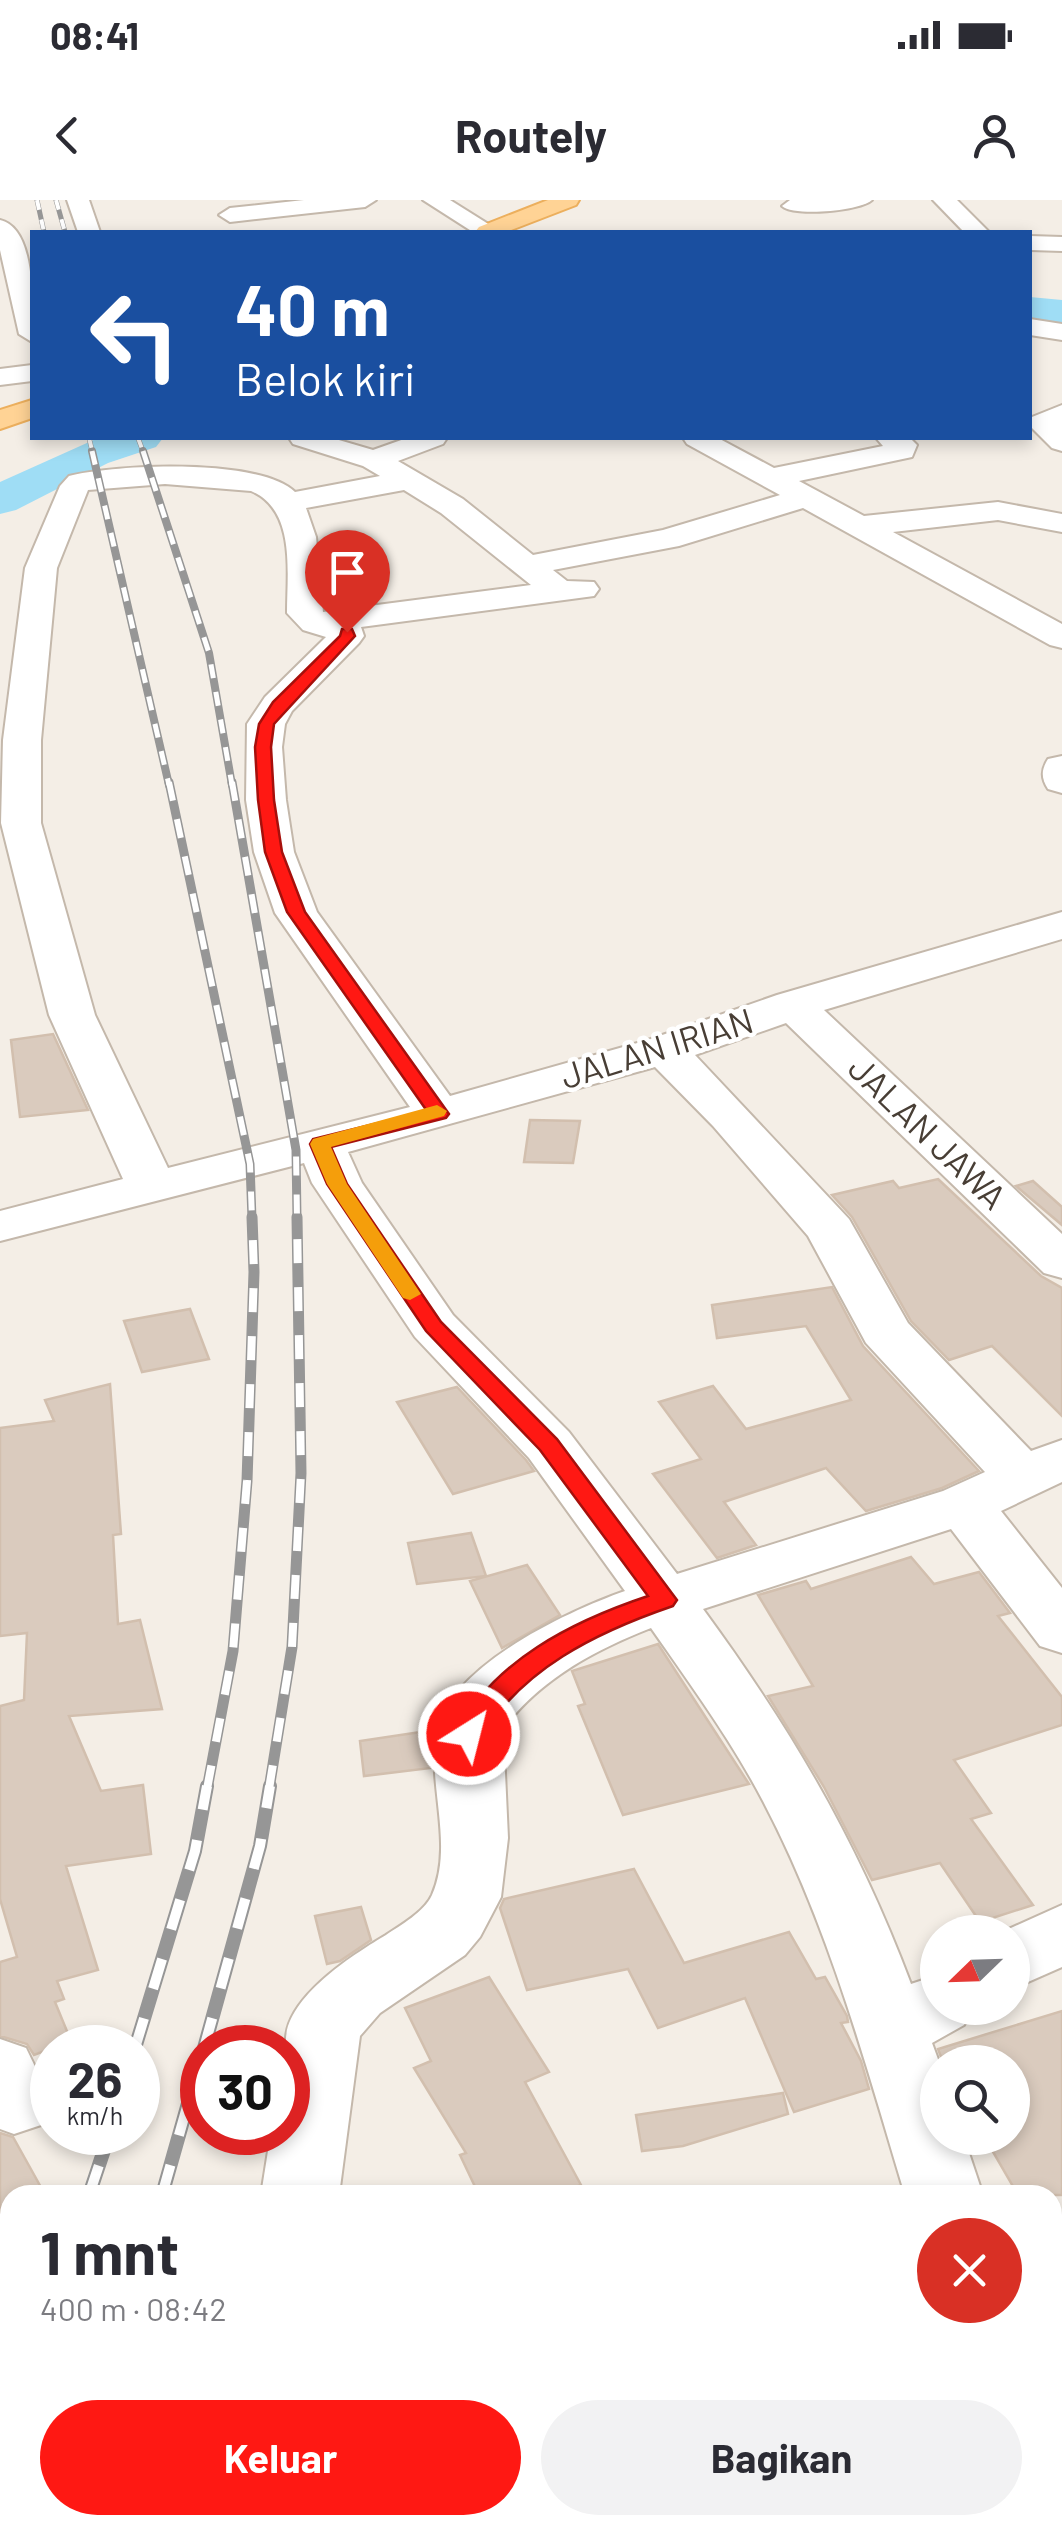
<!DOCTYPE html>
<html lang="id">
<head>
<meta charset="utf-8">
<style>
  :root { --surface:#fff; --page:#f2f2f3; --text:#2b2b33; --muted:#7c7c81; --accent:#ff1813 }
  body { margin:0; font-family:Barlow,sans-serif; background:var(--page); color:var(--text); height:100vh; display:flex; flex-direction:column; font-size:38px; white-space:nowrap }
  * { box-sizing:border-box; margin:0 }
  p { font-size:32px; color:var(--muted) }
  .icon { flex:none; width:55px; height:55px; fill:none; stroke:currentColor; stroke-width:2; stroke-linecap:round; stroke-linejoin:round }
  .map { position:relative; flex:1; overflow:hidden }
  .drawer { position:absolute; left:0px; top:1985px; width:1062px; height:350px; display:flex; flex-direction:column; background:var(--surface); border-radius:30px 30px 0 0; box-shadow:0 5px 15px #0003 }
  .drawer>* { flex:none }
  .guide { position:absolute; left:30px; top:30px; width:1002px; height:210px; border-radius:0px; box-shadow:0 5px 15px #0003; background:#1a4fa0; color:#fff; overflow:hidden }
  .needle { width:65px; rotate:247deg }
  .buttons { position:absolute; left:920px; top:1715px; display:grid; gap:20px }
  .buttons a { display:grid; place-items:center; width:110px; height:110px; border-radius:50%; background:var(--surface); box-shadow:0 5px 15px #0003; font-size:50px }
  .speed { position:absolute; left:30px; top:1825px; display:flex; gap:20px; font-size:50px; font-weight:700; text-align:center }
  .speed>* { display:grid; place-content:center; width:130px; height:130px; border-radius:50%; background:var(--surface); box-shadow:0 5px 15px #0003; line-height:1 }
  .speed small { font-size:25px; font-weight:400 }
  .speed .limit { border:15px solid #d22; background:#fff; color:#111 }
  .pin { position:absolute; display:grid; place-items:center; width:85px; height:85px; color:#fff; margin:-102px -42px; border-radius:50% 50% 50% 0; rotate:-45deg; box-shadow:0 0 10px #0007 }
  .pin .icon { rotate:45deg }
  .me { position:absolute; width:110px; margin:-55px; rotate:36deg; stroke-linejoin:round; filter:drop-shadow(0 0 8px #0008) }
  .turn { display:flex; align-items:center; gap:35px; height:210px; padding:0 40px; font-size:45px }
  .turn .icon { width:130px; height:130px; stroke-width:2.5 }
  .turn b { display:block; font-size:70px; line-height:85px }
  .round { display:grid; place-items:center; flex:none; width:105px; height:105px; border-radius:52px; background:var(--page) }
  .summary { display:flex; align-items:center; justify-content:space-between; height:170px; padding:0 40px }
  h1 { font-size:60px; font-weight:700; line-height:75px }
  .action { display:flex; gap:20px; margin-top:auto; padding:20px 40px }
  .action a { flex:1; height:115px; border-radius:60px; background:var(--accent); color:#fff; font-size:40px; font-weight:700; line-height:115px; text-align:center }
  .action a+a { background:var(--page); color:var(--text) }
  .status { display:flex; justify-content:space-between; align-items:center; height:70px; padding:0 50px; background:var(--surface); direction:ltr }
  .status svg { height:28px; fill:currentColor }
  header { display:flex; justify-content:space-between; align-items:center; height:130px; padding:0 40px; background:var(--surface); font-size:45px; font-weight:700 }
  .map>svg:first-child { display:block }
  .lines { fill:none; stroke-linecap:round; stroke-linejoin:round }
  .river { fill:#9fddf5; fill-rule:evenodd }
  .building { fill:#dacbbe; stroke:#d2bfae; stroke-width:2.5 }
  .minor-casing { stroke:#c4b8ab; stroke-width:4 }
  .major-casing { stroke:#ecaf5d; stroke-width:4 }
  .minor { fill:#fff; fill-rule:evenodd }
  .major { fill:#ffd395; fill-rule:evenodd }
  .rail-far4-casing { stroke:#969696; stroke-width:5 }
  .rail-far3-casing { stroke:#969696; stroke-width:8 }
  .rail-far2-casing { stroke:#969696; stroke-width:9 }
  .rail-far1-casing { stroke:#969696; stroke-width:11 }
  .rail-casing { stroke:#969696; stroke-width:14 }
  .rail-far4 { stroke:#fff; stroke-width:4; stroke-dasharray:10; stroke-linecap:butt }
  .rail-far3 { stroke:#fff; stroke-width:5; stroke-dasharray:14; stroke-linecap:butt }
  .rail-far2 { stroke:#fff; stroke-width:6; stroke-dasharray:19; stroke-linecap:butt }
  .rail-far1 { stroke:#fff; stroke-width:8; stroke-dasharray:24; stroke-linecap:butt }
  .rail { stroke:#fff; stroke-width:10; stroke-dasharray:31; stroke-linecap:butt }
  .route { fill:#ff1813; stroke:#a6100c; stroke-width:2.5 }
  .slow { fill:#f59e0b }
  .labels { text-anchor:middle; stroke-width:9; stroke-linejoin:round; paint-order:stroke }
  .street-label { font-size:35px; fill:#483e35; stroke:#fff }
</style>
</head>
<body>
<div class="status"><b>08:41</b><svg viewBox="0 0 49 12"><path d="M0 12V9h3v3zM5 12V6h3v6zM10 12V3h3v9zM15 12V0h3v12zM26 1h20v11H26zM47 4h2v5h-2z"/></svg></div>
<header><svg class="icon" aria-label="back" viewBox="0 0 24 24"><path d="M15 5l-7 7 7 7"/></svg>Routely<svg class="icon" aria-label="person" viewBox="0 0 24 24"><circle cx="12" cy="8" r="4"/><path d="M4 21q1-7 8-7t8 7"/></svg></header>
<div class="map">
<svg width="1062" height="2335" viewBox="0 0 1062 2335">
  <rect width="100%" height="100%" fill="#f4eee6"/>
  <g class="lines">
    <!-- river -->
    <g class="river">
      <polygon points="1030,97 1062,100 1062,124 1030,119"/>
      <polygon points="98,238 163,238 156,247 108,263 16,310 0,314 0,282"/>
    </g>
  </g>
  <!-- building -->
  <g class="building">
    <polygon points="53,834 88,910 20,917 11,840"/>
    <polygon points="530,920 580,921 573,963 524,962"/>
    <polygon points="938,979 1041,1076 1062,1088 1062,1216 992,1146 949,1160 911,1121 852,1017 832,995 893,981 899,988"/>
    <polygon points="1033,981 1062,1007 1062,1025 1016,986"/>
    <polygon points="832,1087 863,1146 979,1271 942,1288 866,1311 826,1268 724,1302 756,1345 717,1358 653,1274 701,1259 659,1202 713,1186 746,1229 851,1200 806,1126 717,1138 712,1105"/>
    <polygon points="190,1109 209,1159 142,1172 124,1121"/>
    <polygon points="110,1184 121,1334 113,1335 118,1424 140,1420 162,1509 69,1516 101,1591 143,1585 151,1654 66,1666 98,1770 57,1781 64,1799 55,1802 71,1841 34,1855 27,1844 0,1836 0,1762 17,1757 0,1699 0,1506 24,1500 27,1433 0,1436 0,1228 54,1221 45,1200"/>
    <polygon points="457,1187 526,1260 534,1271 453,1294 397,1202"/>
    <polygon points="471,1333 486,1376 417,1384 408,1343"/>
    <polygon points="911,1357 934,1384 979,1372 1010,1413 998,1416 1062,1497 1062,1525 954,1560 991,1613 971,1619 1033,1705 980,1722 940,1663 872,1680 824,1587 768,1496 813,1486 758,1395 806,1381 811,1389"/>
    <polygon points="527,1365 560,1415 502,1448 470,1381"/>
    <polygon points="658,1444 749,1584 623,1615 578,1506 585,1504 572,1471"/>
    <polygon points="434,1530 431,1568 364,1576 360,1541"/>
    <polygon points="634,1669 684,1763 789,1732 816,1779 825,1777 847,1816 848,1822 841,1823 861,1861 869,1889 794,1912 745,1798 658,1828 628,1769 527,1790 500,1708 504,1699"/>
    <polygon points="361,1707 371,1740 340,1761 327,1764 315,1716"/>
    <polygon points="489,1777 549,1872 525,1882 581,1985 555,1995 479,1995 460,1955 466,1953 414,1868 431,1861 405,1808"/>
    <polygon points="1062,1811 1062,1995 1018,1995 985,1938 1012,1938 1012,1862 943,1862 938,1849"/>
    <polygon points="783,1893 788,1914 683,1946 642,1951 636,1915"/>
    <polygon points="0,1933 13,1937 43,1991 35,1995 10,1995 10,2008 0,2013"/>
  </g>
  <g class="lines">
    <!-- minor casing -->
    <g class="minor-casing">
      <g id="minor">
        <polygon points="67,0 89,0 100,32 78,32"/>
        <polygon points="304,0 376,0 365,7 230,22 219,15 230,8"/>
        <polygon points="423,0 450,0 501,32 473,32"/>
        <path d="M790,0H872C860,11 794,17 782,6Z"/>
        <polygon points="933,0 957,0 989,32 964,32"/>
        <path d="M0,20C38,29 32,112 32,142L19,134L0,50Z"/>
        <polygon points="1030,36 1062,37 1062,51 1030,50"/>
        <polygon points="1030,119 1062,124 1062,140 1030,135"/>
        <polygon points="32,165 32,181 0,185 0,169"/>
        <polygon points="1062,205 1062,251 1052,248 1030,226 1032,217"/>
        <path d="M289,238H332L373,250L407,238H447L443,244L398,261L463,299L533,355L663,330L780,295L687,244L683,238H718L774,268L883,246L876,238H910L917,245L912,257L799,281L864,316L998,302L1062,314V332L998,320L893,332L1062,424V448L1050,445L803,308L679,346L553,370L567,381L594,382L599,389L594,396L361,427L364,436L359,443L292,511L285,524L282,547L286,600L294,652L317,712L450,896L648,840L777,795L1062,712V739L824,810L1062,1034V1078L1044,1073L786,823L695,855L849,1019L908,1123L1031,1251L1062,1240V1282L1001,1311L1062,1388V1453L1040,1446L951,1329L703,1409C793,1532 857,1641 911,1784L938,1775V1808H973L964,1825L932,1843L939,1862L938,1938H964L983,1995H905C865,1862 828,1724 763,1601C731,1540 690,1484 651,1428C595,1450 540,1479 503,1529L508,1638L501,1697L480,1737L465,1755L380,1813L360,1836L339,1995H261L271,1932H288C288,1903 287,1868 286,1843C283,1799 354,1754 386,1735C401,1725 424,1712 432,1695C454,1645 428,1587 436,1535C447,1467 568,1411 625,1391L529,1258L415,1137L312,983L304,963L0,1041V1011L123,979L49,815L1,623L3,540L25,368L60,286L69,276C116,264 260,258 295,292L380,276L363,266L293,244ZM165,284L251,291C296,310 287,371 287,413L303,430L326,437L265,497L247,524L246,600L254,652L275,713L410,907L168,968L95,815L41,623V540L57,368L88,290ZM404,290L441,313L531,385L323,412L316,337L306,308ZM655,867L713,926L808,1036L866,1143L985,1272L943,1291L677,1374L569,1232L453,1115L362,983L348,952Z"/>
        <path d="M1062,556V593L1048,589C1041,578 1041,570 1048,559Z"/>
        <polygon points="1062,1705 1062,1767 1012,1789 1012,1732 1002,1732"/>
        <polygon points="0,1839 26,1848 52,1902 41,1925 14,1934 0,1929"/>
        <polygon points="1052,2237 1062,2241 1062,2335 1007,2335 1004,2325 1052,2325"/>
        <polygon points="320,2325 408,2325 410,2335 322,2335"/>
        <polygon points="695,2325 783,2325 785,2335 697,2335"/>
      </g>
    </g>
    <!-- major casing -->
    <g class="major-casing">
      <g id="major">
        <polygon points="548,0 579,0 576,5 506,32 475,32 479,27"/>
        <polygon points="32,200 32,218 0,229 0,210"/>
      </g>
    </g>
    <!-- minor -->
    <use href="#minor" class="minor"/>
    <!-- major -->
    <use href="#major" class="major"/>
    <!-- rail-far4 casing -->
    <g class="rail-far4-casing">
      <g id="rail-far4">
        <polyline points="37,0 44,32"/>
        <polyline points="56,0 65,32"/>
        <polyline points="89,238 93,254"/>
        <polyline points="138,238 144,254"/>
      </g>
    </g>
    <!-- rail-far3 casing -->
    <g class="rail-far3-casing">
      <g id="rail-far3">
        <polyline points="92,251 169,585"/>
        <polyline points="143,251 209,453 232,585"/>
      </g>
    </g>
    <!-- rail-far2 casing -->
    <g class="rail-far2-casing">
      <g id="rail-far2">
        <polyline points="169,582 250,964 252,1019"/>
        <polyline points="232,582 296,950 297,1019"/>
      </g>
    </g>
    <!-- rail-far1 casing -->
    <g class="rail-far1-casing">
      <g id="rail-far1">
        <polyline points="207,1589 233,1451 247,1281 254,1072 252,1017"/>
        <polyline points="269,1589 292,1447 301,1273 297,1017"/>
      </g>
    </g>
    <!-- rail casing -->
    <g class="rail-casing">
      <g id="rail">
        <polyline points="135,1848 195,1651 207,1586"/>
        <polyline points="204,1848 260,1646 270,1586"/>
        <polyline points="89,1995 110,1932"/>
        <polyline points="162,1995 202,1854"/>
        <polyline points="0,2228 10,2201"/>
        <polyline points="32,2335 36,2325"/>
      </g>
    </g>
    <!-- rail-far4 -->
    <use href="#rail-far4" class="rail-far4"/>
    <!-- rail-far3 -->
    <use href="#rail-far3" class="rail-far3"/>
    <!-- rail-far2 -->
    <use href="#rail-far2" class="rail-far2"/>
    <!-- rail-far1 -->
    <use href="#rail-far1" class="rail-far1"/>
    <!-- rail -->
    <use href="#rail" class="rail"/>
  </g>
  <!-- route -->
  <path class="route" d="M342,429H352L355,436L274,524L271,547L274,600L282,652L305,712L449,914L446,918L331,947L347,984L441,1122L557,1239L677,1400L673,1406C597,1432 520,1469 479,1541H459L456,1534C492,1461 573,1421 648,1396L540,1250L426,1131L327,984L310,944L313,939L427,911L287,712L265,652L258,600L255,547L259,524L273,502L340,436Z"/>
  <!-- slow -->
  <polygon class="slow" points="437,905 447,911 444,916 331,947 347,984 421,1094 410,1100 403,1098 327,984 310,944 313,939"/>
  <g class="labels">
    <!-- street labels -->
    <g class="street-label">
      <text transform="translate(657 849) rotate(-17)" y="12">JALAN IRIAN</text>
      <text transform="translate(927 933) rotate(44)" y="12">JALAN JAWA</text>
    </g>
  </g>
</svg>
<div class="buttons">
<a><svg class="needle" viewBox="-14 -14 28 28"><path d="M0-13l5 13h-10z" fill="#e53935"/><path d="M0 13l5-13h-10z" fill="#7c7c81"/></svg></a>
<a><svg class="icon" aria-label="search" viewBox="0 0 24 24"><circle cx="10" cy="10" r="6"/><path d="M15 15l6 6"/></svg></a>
</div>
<div class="speed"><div>26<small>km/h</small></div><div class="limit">30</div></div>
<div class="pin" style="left:347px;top:432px;background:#d93025"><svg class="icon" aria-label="arrive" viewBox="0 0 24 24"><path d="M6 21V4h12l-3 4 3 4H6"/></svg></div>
<svg class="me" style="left:469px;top:1534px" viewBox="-20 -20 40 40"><circle r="17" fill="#ff1813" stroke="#fff" stroke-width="3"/><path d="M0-11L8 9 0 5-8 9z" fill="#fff"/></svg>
<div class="guide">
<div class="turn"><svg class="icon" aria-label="left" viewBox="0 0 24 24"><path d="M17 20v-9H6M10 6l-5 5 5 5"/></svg><div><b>40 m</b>Belok kiri</div></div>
</div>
<section class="drawer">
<div class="summary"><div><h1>1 mnt</h1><p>400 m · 08:42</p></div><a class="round" style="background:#d93025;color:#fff"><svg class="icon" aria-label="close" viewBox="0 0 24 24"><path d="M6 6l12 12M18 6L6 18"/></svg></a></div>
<div class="action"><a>Keluar</a><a>Bagikan</a></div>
</section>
</div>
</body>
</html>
